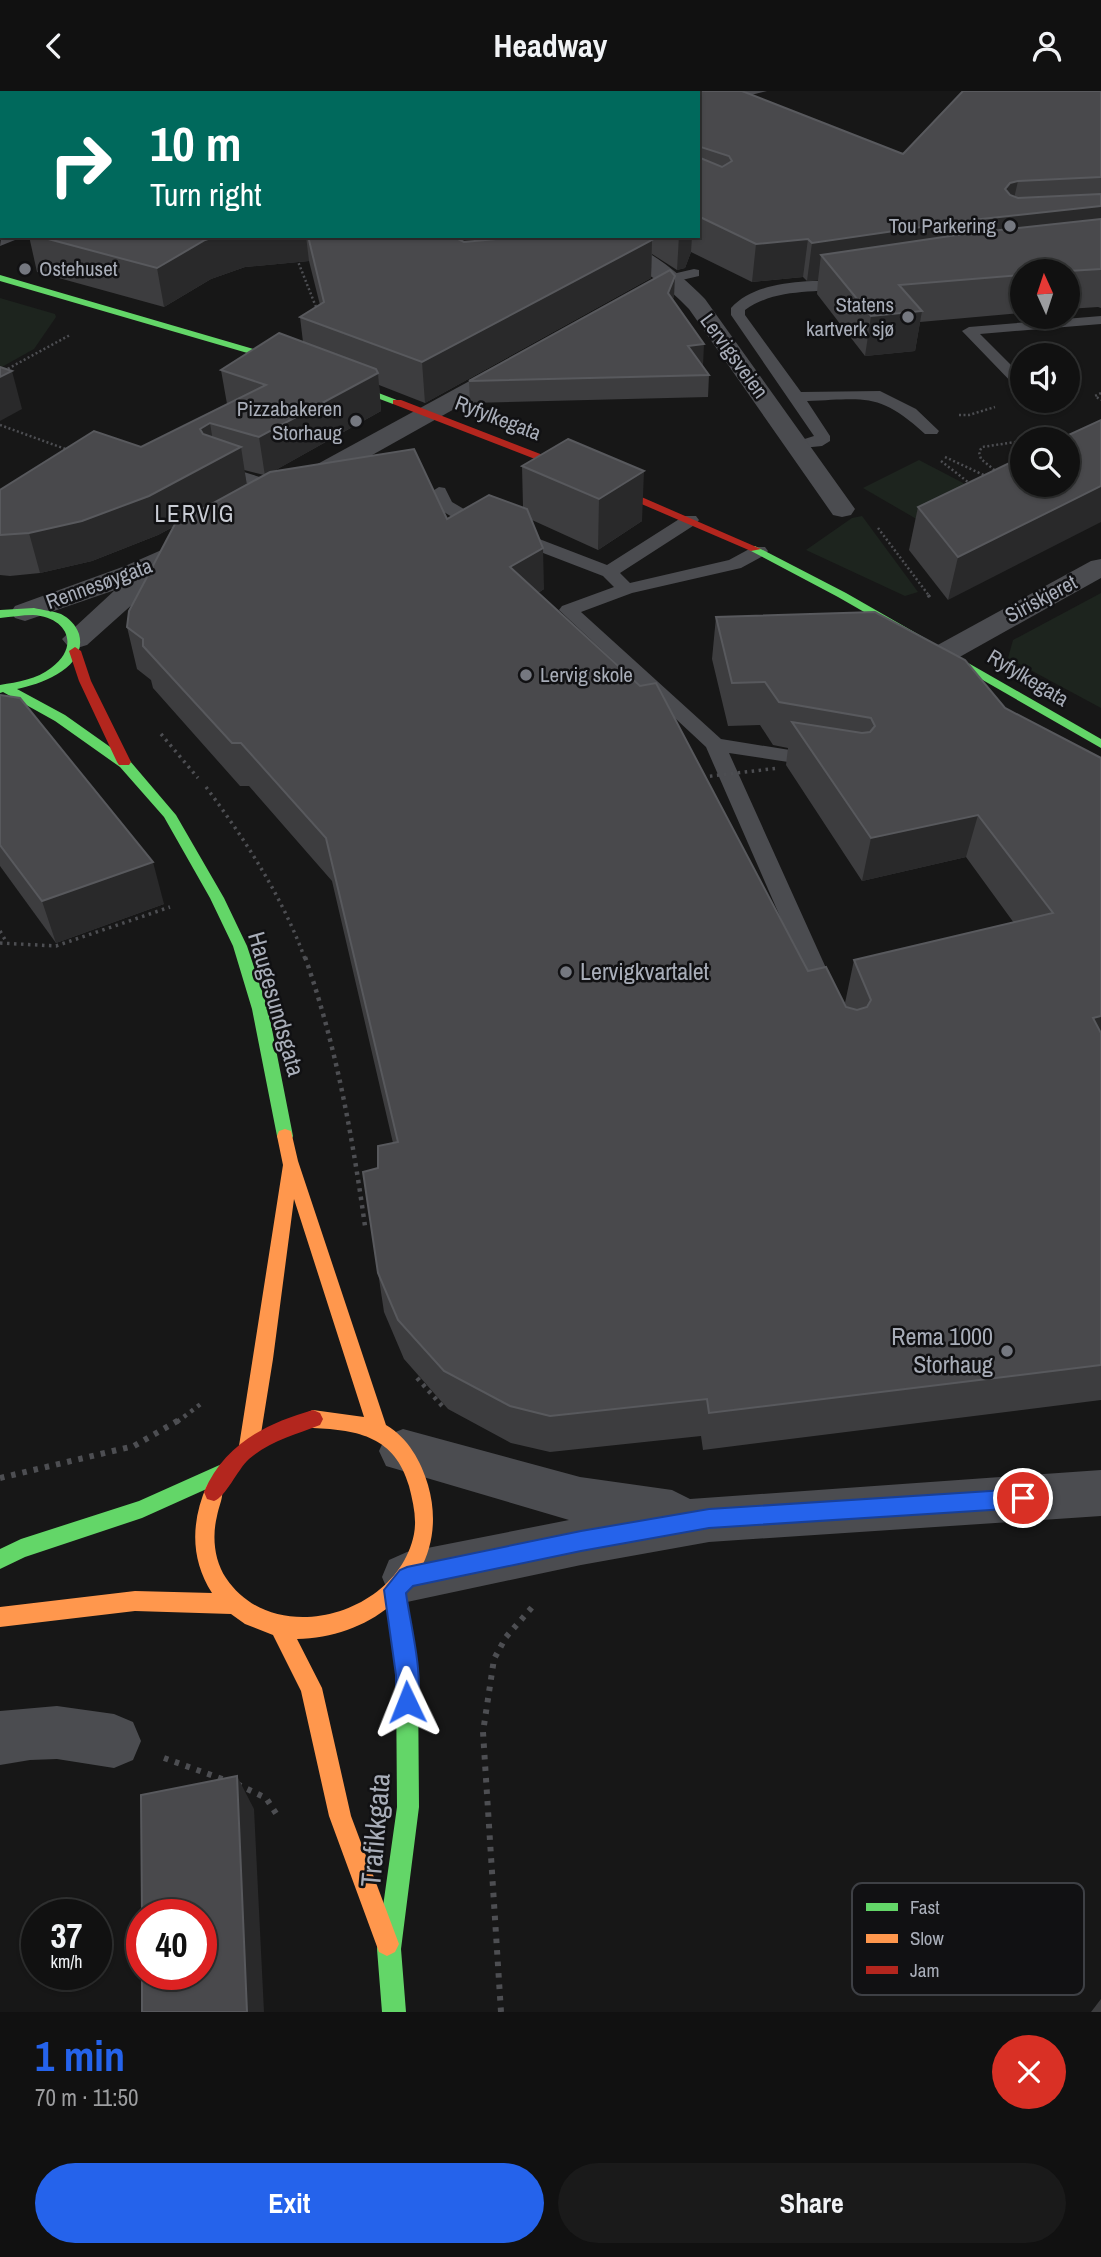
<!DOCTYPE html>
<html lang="en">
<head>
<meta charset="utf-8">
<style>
  :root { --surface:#111; --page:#1a1a1a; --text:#f1f3f6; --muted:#9c9d9f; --line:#303131; --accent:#2563eb }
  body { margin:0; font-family:"Archivo Narrow",sans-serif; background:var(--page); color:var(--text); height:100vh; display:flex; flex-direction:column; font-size:26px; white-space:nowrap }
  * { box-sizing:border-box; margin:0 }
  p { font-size:23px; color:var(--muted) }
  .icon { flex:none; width:38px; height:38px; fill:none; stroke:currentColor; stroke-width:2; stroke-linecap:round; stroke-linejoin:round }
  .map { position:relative; height:1921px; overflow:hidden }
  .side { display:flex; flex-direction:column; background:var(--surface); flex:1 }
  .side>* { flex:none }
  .banner { position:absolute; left:0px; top:0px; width:700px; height:147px; box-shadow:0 2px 5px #0004,0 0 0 2px var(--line); background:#00695c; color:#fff; overflow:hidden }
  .needle { width:46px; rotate:357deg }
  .fabs { position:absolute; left:1010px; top:168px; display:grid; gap:14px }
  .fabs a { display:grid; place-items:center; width:70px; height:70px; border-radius:50%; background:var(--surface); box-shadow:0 2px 5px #0004,0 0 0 2px var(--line); font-size:35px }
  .speed { position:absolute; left:21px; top:1808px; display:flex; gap:14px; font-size:35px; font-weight:700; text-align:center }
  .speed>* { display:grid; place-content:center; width:91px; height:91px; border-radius:50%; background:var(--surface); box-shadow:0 2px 5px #0004,0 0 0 2px var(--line); line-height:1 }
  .speed small { font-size:18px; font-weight:400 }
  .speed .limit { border:10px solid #d22; background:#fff; color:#111 }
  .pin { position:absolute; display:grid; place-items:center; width:60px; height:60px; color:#fff; margin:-30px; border:4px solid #fff; border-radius:50%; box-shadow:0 2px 7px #0007 }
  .me { position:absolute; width:77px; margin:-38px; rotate:358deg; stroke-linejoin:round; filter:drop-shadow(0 0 5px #0008) }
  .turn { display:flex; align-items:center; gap:24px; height:147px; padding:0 35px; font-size:32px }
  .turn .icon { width:91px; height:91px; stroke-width:2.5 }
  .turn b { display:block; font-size:49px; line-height:60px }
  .round { display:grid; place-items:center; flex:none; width:74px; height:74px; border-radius:37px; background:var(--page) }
  .summary { display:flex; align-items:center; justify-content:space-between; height:119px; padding:0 35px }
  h1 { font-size:42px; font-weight:700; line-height:52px; color:var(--accent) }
  .action { display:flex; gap:14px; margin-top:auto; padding:14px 35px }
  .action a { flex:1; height:80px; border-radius:42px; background:var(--accent); color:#fff; font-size:28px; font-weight:700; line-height:80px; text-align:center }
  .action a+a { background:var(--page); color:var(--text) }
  header { display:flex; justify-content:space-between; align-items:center; height:91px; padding:0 35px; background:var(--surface); font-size:32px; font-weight:700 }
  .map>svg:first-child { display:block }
  .green { fill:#1d241e }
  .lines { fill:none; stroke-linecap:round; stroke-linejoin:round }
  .path-far3 { stroke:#4d4e52; stroke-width:2.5; stroke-dasharray:2 2.5; stroke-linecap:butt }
  .path-far2 { stroke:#4d4e52; stroke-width:3.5; stroke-dasharray:2.5 4.5; stroke-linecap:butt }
  .path-far1 { stroke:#4d4e52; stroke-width:4.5; stroke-dasharray:3.5 5; stroke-linecap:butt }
  .path { stroke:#4d4e52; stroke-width:6; stroke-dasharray:4.5 7; stroke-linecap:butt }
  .lane { fill:#4b4c50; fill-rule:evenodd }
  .street { fill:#4b4c50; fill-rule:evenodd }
  .fast { fill:#63d668; fill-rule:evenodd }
  .slow { fill:#ff974d; fill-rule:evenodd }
  .jam { fill:#b3261e; fill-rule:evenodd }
  .path-bridge { stroke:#4d4e52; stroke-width:3.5; stroke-dasharray:2.5 4.5; stroke-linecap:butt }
  .wall { fill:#3d3d3f; fill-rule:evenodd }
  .shaded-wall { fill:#29292a }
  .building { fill:#49494c; stroke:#58595d; stroke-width:2 }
  .route { fill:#2563eb; stroke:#184099; stroke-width:2 }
  .poi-dot { fill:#757880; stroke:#111113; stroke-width:2.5 }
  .labels { text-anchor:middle; stroke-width:5; stroke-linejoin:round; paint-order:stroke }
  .far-poi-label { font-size:21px; fill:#a8adb8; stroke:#111113; text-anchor:end }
  .far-street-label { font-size:21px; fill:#a8adb8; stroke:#111113 }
  .far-quarter-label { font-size:23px; letter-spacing:2px; fill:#c9ccd4; stroke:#111113 }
  .poi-label { font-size:24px; fill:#a8adb8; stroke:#111113; text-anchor:start }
  .street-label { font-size:24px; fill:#a8adb8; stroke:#111113 }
  .near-street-label { font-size:28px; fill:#a8adb8; stroke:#111113 }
  .key { fill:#111113; stroke:#3e4045; stroke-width:2 }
  .key-label { font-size:19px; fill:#a8adb8 }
</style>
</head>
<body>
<header><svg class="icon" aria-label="back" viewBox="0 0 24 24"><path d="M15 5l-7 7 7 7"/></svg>Headway<svg class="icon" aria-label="person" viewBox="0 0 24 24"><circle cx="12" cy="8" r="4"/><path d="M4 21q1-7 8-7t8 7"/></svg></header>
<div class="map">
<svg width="1101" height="1921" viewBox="0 0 1101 1921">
  <rect width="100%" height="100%" fill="#171717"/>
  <!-- green -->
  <g class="green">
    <polygon points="0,207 55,223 56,226 34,258 0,277"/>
    <polygon points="919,369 990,406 932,437 863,397"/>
    <polygon points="862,425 918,501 905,505 806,459 852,427"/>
    <polygon points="1101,502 1101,617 1008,567 1013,549"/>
  </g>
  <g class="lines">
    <!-- path-far3 -->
    <g class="path-far3">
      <polyline points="297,168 318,221"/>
      <polyline points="0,282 70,244"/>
      <polyline points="1101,302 1095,305 1101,309"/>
      <polyline points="959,324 969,324 995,316"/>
      <polyline points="0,334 71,360"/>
      <polyline points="1036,348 1072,344"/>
      <polyline points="945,366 988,386"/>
      <polyline points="941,370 973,395"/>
      <polyline points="998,382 981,368 979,361 982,356 1022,350"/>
      <polyline points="878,437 930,506"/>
    </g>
    <!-- path-far2 -->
    <g class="path-far2">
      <polyline points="928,504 931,508"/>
      <polyline points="161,643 198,687"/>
      <path d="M206,696C246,750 282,805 305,868"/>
      <polyline points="0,840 7,852"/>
      <polyline points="0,852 56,855 170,816"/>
    </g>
    <!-- path-far1 -->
    <g class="path-far1">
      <path d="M305,866C336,954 352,1043 365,1135"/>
      <polyline points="417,1287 444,1317"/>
      <polyline points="177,1331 202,1312"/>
    </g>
    <!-- path -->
    <g class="path">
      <polyline points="0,1387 134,1355 179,1329"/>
      <polyline points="164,1667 225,1689"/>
      <polyline points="237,1693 266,1707 279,1727"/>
      <polyline points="501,1921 483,1641 494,1568 506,1546 534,1514"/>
    </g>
    <!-- lane -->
    <g class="lane">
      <polygon points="746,0 767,0 698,17 698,11"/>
      <polygon points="694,178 699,179 699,185 669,192 662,188 664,185"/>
      <path d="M850,188L855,189V195C817,204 779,195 745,219V224L801,301L880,300L916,318L939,340L937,343H925C879,301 866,308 807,310L830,345V350L822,355L792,358L790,355L792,352L814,345L731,224V217C758,187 813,191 850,188Z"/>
      <polygon points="1101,225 1101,233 980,243 1022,285 1022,299 1017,297 962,240 969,236"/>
      <polygon points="218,373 292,396 294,400 286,405 212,381 210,378"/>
      <polygon points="439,396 445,397 452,411 469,421 607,474 684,425 696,425 699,429 696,433 620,482 630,492 729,469 753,456 765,456 768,460 765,464 741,477 632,502 581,521 721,648 821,664 828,665 831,670 828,675 821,676 729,662 840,908 836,914 828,917 820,914 816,908 706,656 559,519 562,515 614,496 603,485 457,429 439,418 431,401"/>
    </g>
    <!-- street -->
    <g class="street">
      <polygon points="0,33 2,33 0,45"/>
      <polygon points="2,140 2,145 18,145 15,149 0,155"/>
      <path d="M586,145C594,145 606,143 614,146C646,155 682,184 705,208L855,418L851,424L842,426L833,424L689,218C660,187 626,169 589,149Z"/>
      <polygon points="516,267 524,269 528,274 524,279 308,400 299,402 290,400 286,394 290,388 508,269"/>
      <polygon points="198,443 208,445 212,451 208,457 155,483 158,488 154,494 87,554 77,557 67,554 62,548 115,499 25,530 15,527 11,521 15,515 125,475"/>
      <polygon points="1101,468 1101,487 956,568 945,571 934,568 930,562 934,556 1091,470"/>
      <polygon points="403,1338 580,1386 672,1399 690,1408 1101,1379 1101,1425 709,1451 581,1474 407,1511 389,1503 382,1486 389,1469 407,1461 569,1429 386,1375 379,1360 386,1345"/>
      <polygon points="57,1615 114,1623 133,1631 141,1650 133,1669 114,1677 57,1668 30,1669 0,1674 0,1620"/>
    </g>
    <!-- fast -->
    <g class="fast">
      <polygon points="0,184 295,270 402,311 393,313 289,274 0,190"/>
      <polygon points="755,455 846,502 1101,648 1101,657 838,506 751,460 749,458"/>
      <path d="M34,517C42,519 53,520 61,523C69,527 76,534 79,543C88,576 42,593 17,598L65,624L130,670L176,724L224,807L247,855L268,918L293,1045L291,1050H279L277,1045L252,918L233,855L210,807L164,726L120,676L55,630L3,601L0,602V594C18,591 37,588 51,577C81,555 67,526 33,524C22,524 11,526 0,527V519Z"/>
      <polygon points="224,1372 231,1375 234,1381 231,1387 142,1427 25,1466 0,1478 0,1458 21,1448 139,1410"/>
      <polygon points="395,1489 402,1492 405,1499 418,1584 419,1716 401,1858 406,1921 382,1921 377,1858 397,1716 396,1584 385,1499 388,1492"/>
    </g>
    <!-- slow -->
    <path class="slow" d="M285,1038L291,1040L298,1070L386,1334C408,1347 421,1370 428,1394C453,1480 380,1547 297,1548L322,1597L351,1725L399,1853L395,1861L387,1865L379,1861L329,1725L301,1600L273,1544L245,1533L231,1523L135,1520L0,1536V1516L135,1500L212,1502C190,1467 191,1431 207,1394L214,1392L221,1394C225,1404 219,1414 217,1425C212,1445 214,1469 226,1487C274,1559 398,1524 414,1443C417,1427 413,1411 409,1395C395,1346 359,1339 313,1337L306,1334L303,1328L306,1322L313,1319L364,1326L294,1108L273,1268L259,1355L256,1361L249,1364L242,1361L239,1355L283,1074L277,1045L279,1040Z"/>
    <!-- jam -->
    <g class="jam">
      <polygon points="393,309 401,309 561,371 761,458 751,460 553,375 393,313"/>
      <polygon points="75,556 81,560 91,590 131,671 129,674 119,674 117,671 79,590 69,560"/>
      <path d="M313,1319L320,1322L323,1328L320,1334C295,1344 270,1350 249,1368C237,1379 226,1406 214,1410L207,1408L204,1401C225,1353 265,1333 313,1319Z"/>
    </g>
    <!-- path-bridge -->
    <polyline class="path-bridge" points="703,686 779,677"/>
  </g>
  <!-- wall -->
  <g class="wall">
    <path d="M0,0H742L903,63L1101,0V217L1098,216L1068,218V180H1022V222L920,231L915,260L865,265L817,203L818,189L807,190L803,186L752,191L691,161L685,177L677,179L652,163L651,187L425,312L379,294L381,320L272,381L447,428L523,416L522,375L568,348L642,430L598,459L532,429L544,498L538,502L808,880L847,917L845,912L854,869L1014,832L966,766L862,790L786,674L788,657L773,654L760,634L728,635L712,568L716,526L1005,617L1101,667V1309L703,1359L701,1345L550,1361L511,1352L448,1318L404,1268L384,1221L363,1081L378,1077L393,1052L332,790L249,695H240L153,597L151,589L137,578L127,536L173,436L158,444L92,470L40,482L10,485L0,484V399L141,356L227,313L221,279L303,251L300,226L320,214L309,170L245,176L211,188L164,216L37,181L29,145H698V2H2V27L0,28ZM244,379L264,384L247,394Z"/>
    <polygon points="674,206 672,209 703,275 709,284 708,306 470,312 469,290"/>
    <polygon points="1101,329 948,509 909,459 918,416"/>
    <polygon points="0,604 164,813 56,852 0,775"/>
    <polygon points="1101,1908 1101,1921 1091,1921"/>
  </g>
  <!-- shaded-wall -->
  <g class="shaded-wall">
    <polygon points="0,0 38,0 39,2 2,2 2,27 0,28"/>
    <polygon points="1018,90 1010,125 1101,115 1101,151 821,164 818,189 807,190 812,152 1005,98 1010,92"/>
    <polygon points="217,145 306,145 309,170 245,176 211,188 164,216 157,177 205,149"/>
    <polygon points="455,145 608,145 456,184"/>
    <polygon points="679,145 692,145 691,161 685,177 677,179"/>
    <polygon points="808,148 803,186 752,191 756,153"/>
    <polygon points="652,149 651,187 425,312 422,271"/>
    <polygon points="675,185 674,206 667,223 668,202"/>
    <polygon points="922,220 915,260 865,265 871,225"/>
    <polygon points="704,253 703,275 688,255"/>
    <polygon points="12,280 22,318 0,330 0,286"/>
    <polygon points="378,282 381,320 265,385 259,346"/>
    <polygon points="210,332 216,369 241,356 247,395 158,444 92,470 40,482 29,442"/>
    <polygon points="644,380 642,430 598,459 599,408"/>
    <polygon points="1101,395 1101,431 948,509 958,466"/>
    <polygon points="543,457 544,498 511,518 510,476"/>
    <polygon points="978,724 966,766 862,790 871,747"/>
    <polygon points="153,771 164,813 56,852 42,810"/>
    <polygon points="1101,925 1101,963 1093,927"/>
    <polygon points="237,1685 254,1718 264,1921 247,1921"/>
  </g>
  <!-- building -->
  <g class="building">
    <polygon points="61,0 742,0 903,63 963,0 1101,0 1101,86 1018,90 1010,92 1005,98 1010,104 1018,107 1101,103 1101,115 963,130 812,152 808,148 756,153 698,125 698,66 722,76 732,70 729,65 698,55 698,60 698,2 63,2"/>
    <polygon points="1101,128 1101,178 1068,180 1022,180 1022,184 899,194 922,220 871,225 821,164 964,143"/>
    <polygon points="37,145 217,145 205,149 157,177"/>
    <polygon points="308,145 455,145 454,146 464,151 528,145 646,145 652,149 422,271 300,226 324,211"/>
    <polygon points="670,179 675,185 668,202 704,253 688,255 709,284 469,290"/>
    <polygon points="279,242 376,278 378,282 259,346 210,332 200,338 203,343 241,356 149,405 82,430 29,442 0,444 0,399 94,340 141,356 266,294 221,279"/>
    <polygon points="0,276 12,280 0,286"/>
    <polygon points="1101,329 1101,395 958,466 918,416 1022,366 1022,394 1068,394 1068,348 1060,348"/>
    <polygon points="568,348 644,380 599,408 522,375"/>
    <polygon points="414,358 447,428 489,404 527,418 543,457 510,476 640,595 656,592 808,880 826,876 846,916 857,919 867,916 871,909 854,869 1053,822 978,724 871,747 792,631 862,642 870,641 875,635 871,627 779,611 765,591 732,592 716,526 875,521 965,569 1005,617 1101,667 1101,925 1093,927 1101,942 1101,1274 709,1322 707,1308 550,1325 510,1315 444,1280 398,1229 378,1182 363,1081 378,1077 378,1055 398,1051 326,747 241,652 232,652 143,555 143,548 127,536 129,520 175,433 270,381"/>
    <polygon points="0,604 20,607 153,771 42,810 0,754"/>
    <polygon points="237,1685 247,1921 142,1921 142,1883 201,1883 201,1824 142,1824 141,1704"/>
  </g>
  <!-- route -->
  <path class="route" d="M1023,1398L1030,1400L1033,1407L1030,1414L1023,1417L709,1437L581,1460L413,1495L406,1502C410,1533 426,1591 415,1618L407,1621L399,1618L396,1611V1584L384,1499L400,1479L407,1476L581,1440L709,1418Z"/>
  <!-- markers -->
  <g class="poi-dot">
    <circle cx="1010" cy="135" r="7"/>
    <circle cx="25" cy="178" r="7"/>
    <circle cx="908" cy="226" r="7"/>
    <circle cx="356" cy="330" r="7"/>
    <circle cx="526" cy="584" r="7"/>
    <circle cx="566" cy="881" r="7"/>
    <circle cx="1007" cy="1260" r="7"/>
  </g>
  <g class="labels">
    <!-- far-poi labels -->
    <g class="far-poi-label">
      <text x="996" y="142">Tou Parkering</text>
      <text x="39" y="185" text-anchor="start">Ostehuset</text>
      <text x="894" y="221">Statens<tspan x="894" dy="24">kartverk sjø</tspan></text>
      <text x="342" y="325">Pizzabakeren<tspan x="342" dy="24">Storhaug</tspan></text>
      <text x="540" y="591" text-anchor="start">Lervig skole</text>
    </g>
    <!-- far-street labels -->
    <g class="far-street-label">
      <text transform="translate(734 265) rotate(54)" y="7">Lervigsveien</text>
      <text transform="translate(498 327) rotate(21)" y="7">Ryfylkegata</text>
      <text transform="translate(99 493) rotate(-20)" y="7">Rennesøygata</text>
      <text transform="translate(1041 508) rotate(-28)" y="7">Siriskjeret</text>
      <text transform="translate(1028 587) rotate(31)" y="7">Ryfylkegata</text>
    </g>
    <!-- far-quarter labels -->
    <g class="far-quarter-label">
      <text x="195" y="431">LERVIG</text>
    </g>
    <!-- poi labels -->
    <g class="poi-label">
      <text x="580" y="889">Lervigkvartalet</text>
      <text x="993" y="1254" text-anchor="end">Rema 1000<tspan x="993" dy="28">Storhaug</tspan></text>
    </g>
    <!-- street labels -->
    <g class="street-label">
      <text transform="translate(276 913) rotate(74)" y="8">Haugesundsgata</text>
    </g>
    <!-- near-street labels -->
    <g class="near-street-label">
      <text transform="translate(375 1739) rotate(-85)" y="10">Trafikkgata</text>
    </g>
  </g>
  <!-- legend -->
  <rect x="852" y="1792" width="232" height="112" rx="10" class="key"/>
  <rect x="866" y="1812" width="32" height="8" fill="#63d668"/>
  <rect x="866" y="1843" width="32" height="9" fill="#ff974d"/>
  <rect x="866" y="1875" width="32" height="8" fill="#b3261e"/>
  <g class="key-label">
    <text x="910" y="1823">Fast</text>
    <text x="910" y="1854">Slow</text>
    <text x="910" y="1886">Jam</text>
  </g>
</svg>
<div class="fabs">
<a><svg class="needle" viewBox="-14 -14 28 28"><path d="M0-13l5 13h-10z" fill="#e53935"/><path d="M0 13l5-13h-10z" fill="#9c9d9f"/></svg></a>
<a><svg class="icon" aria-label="sound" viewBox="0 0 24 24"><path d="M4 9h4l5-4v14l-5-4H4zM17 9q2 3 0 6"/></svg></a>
<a><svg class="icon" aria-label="search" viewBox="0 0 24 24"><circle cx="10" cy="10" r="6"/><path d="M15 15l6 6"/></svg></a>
</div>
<div class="speed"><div>37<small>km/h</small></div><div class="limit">40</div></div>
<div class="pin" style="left:1023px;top:1407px;background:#d93025"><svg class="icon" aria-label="arrive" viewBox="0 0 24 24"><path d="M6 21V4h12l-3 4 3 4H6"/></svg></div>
<svg class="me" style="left:407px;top:1611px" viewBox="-20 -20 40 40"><path d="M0-17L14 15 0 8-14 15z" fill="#2563eb" stroke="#fff" stroke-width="4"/></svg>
<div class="banner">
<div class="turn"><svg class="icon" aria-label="right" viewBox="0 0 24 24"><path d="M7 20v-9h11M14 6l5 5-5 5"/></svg><div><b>10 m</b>Turn right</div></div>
</div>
</div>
<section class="side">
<div class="summary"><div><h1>1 min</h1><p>70 m · 11:50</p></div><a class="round" style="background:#d93025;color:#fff"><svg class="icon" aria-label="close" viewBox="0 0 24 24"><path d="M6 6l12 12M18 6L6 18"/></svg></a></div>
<div class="action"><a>Exit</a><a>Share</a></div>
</section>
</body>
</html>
